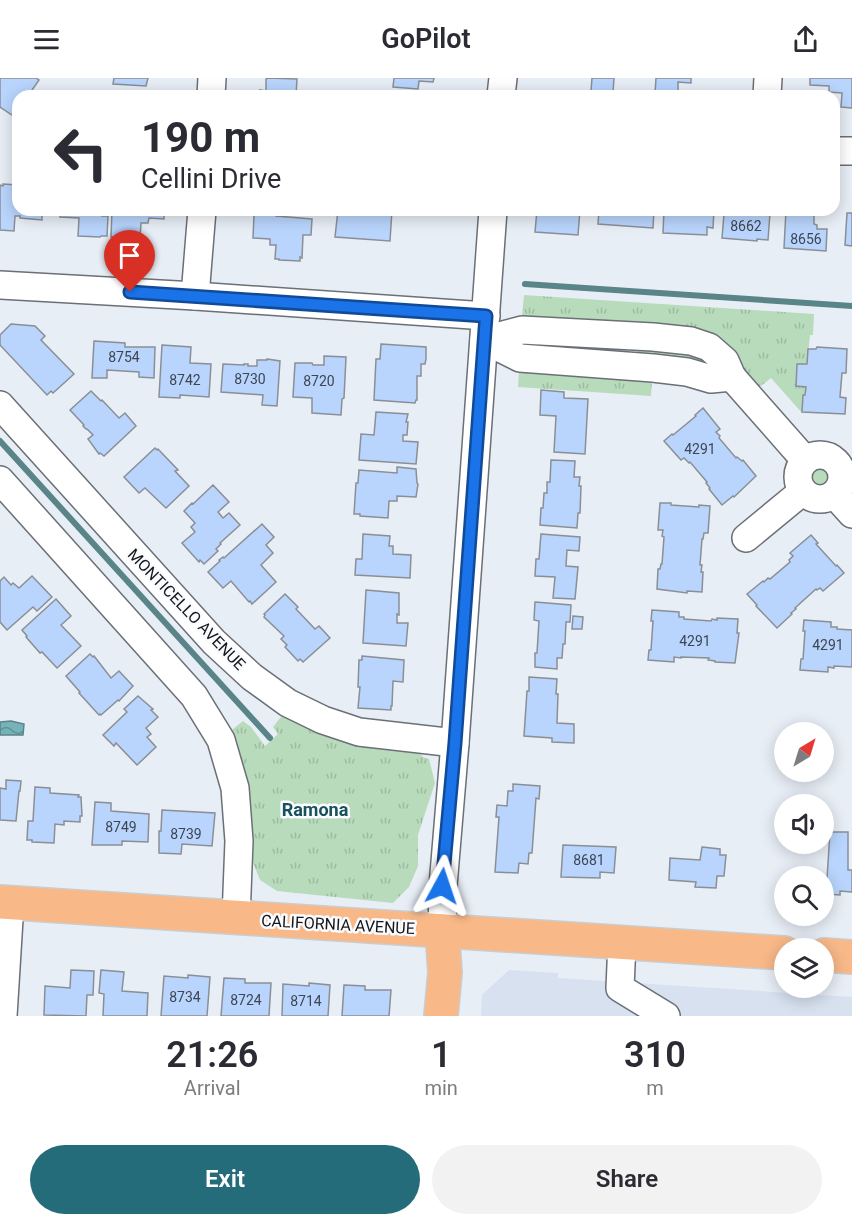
<!DOCTYPE html>
<html lang="en">
<head>
<meta charset="utf-8">
<style>
  :root { --surface:#fff; --page:#f2f2f3; --text:#2b2b33; --muted:#7c7c81; --accent:#256c7a }
  body { margin:0; font-family:Roboto,sans-serif; background:var(--page); color:var(--text); height:100vh; display:flex; flex-direction:column; font-size:22px; white-space:nowrap }
  * { box-sizing:border-box; margin:0 }
  p { font-size:20px; color:var(--muted) }
  .icon { flex:none; width:33px; height:33px; fill:none; stroke:currentColor; stroke-width:2; stroke-linecap:round; stroke-linejoin:round }
  .map { position:relative; height:938px; overflow:hidden }
  .panel { display:flex; flex-direction:column; background:var(--surface); flex:1 }
  .panel>* { flex:none }
  .hud { position:absolute; left:12px; top:12px; width:828px; height:126px; border-radius:18px; box-shadow:0 3px 15px #0003; background:#fff; color:var(--text); overflow:hidden }
  .needle { width:39px; rotate:38deg }
  .buttons { position:absolute; left:774px; top:644px; display:grid; gap:12px }
  .buttons a { display:grid; place-items:center; width:60px; height:60px; border-radius:50%; background:var(--surface); box-shadow:0 3px 15px #0003; font-size:30px }
  .pin { position:absolute; display:grid; place-items:center; width:51px; height:51px; color:#fff; margin:-62px -26px; border-radius:50% 50% 50% 0; rotate:-45deg; box-shadow:0 0 6px #0007 }
  .pin .icon { rotate:45deg }
  .me { position:absolute; width:66px; margin:-33px; rotate:5deg; stroke-linejoin:round; filter:drop-shadow(0 0 4px #0008) }
  .turn { display:flex; align-items:center; gap:21px; height:126px; padding:0 30px; font-size:27px }
  .turn .icon { width:78px; height:78px; stroke-width:2.5 }
  .turn b { display:block; font-size:42px; line-height:51px }
  .eta { display:flex; justify-content:space-evenly; align-items:center; height:102px; text-align:center }
  .eta b { font-size:36px; font-weight:600; line-height:42px }
  .cta { display:flex; gap:12px; margin-top:auto; padding:12px 30px }
  .cta a { flex:1; height:69px; border-radius:36px; background:var(--accent); color:#fff; font-size:24px; font-weight:600; line-height:69px; text-align:center }
  .cta a+a { background:var(--page); color:var(--text) }
  header { display:flex; justify-content:space-between; align-items:center; height:78px; padding:0 30px; background:var(--surface); font-size:27px; font-weight:600 }
  .map>svg:first-child { display:block }
  .built { fill:#d7e1ef }
  .grass { fill:url(#grass-tufts) }
  .water { fill:url(#water-waves); stroke:#598488; stroke-width:1.5 }
  .lines { fill:none; stroke-linecap:round; stroke-linejoin:round }
  .stream { stroke:#598488; stroke-width:6 }
  .building { fill:#b9d5fd; stroke:#8a8f96; stroke-width:1.5 }
  .minor-casing { stroke:#6b6f76; stroke-width:30 }
  .major-casing { stroke:#cbcccc; stroke-width:36 }
  .minor { stroke:#fff; stroke-width:27 }
  .major { stroke:#f8b888; stroke-width:33 }
  .route-casing { stroke:#114b97; stroke-width:15 }
  .route { stroke:#1a73e8; stroke-width:10 }
  .labels { text-anchor:middle; stroke-width:5; stroke-linejoin:round; paint-order:stroke }
  .number-label { font-size:14px; fill:#3d4652 }
  .street-label { font-size:16px; fill:#141619; stroke:#f9fbfe }
  .neighbourhood-label { font-size:18px; font-weight:bold; fill:#18515c; stroke:#f9fbfe }
</style>
</head>
<body>
<header><svg class="icon" aria-label="menu" viewBox="0 0 24 24"><path d="M4 6h16M4 12h16M4 18h16"/></svg>GoPilot<svg class="icon" aria-label="share" viewBox="0 0 24 24"><path d="M12 15V3M7 8l5-5 5 5M5 13v7h14v-7"/></svg></header>
<div class="map">
<svg width="852" height="938" viewBox="0 0 852 938">
  <defs>
    <pattern id="grass-tufts" width="24" height="20" patternUnits="userSpaceOnUse" patternTransform="scale(1.5)"><rect width="24" height="20" fill="#b8dbbc"/><path d="M3 7l-1-3M5 7V3M7 7l1-3M15 17l-1-3M17 17v-4M19 17l1-3" fill="none" stroke="#9dbba1"/></pattern>
    <pattern id="water-waves" width="16" height="10" patternUnits="userSpaceOnUse" patternTransform="scale(1.5)"><rect width="16" height="10" fill="#76b3b8"/><path d="M0 5q4-4 8 0t8 0" fill="none" stroke="#609195"/></pattern>
  </defs>
  <rect width="100%" height="100%" fill="#e8eef6"/>
  <!-- built -->
  <polygon class="built" points="509,892 558,895 558,900 852,919 852,938 481,938 482,917"/>
  <!-- grass -->
  <g class="grass">
    <polygon points="524,217 814,236 813,257 810,257 807,286 797,286 806,309 805,317 803,317 802,335 771,300 761,308 757,307 656,248 522,238"/>
    <polygon points="638,271 692,276 714,284 717,290 638,276 637,273"/>
    <polygon points="519,293 652,302 651,318 518,309"/>
    <circle cx="820" cy="399" r="12"/>
    <polygon points="284,635 417,672 423,679 429,681 435,705 418,757 418,788 409,809 393,825 277,813 260,802 251,780 228,655 243,643 251,649 265,668 278,656 273,649"/>
  </g>
  <!-- water -->
  <polygon class="water" points="11,643 24,646 23,657 0,657 0,644"/>
  <g class="lines">
    <!-- stream -->
    <g class="stream">
      <polyline points="525,206 852,228"/>
      <polyline points="0,363 270,660"/>
    </g>
  </g>
  <!-- building -->
  <g class="building">
    <polygon points="0,0 36,0 39,2 28,18 18,18 18,29 12,37 0,29"/>
    <polygon points="114,0 148,0 146,8 113,6"/>
    <polygon points="268,0 297,1 296,18 260,18 260,12 266,13 266,1"/>
    <polygon points="394,0 434,0 433,4 419,3 418,11 393,9"/>
    <polygon points="592,0 614,0 613,14 591,13"/>
    <polygon points="656,0 691,0 691,5 678,4 678,17 655,16"/>
    <polygon points="810,0 852,0 852,30 841,29 842,15 829,14 829,8 810,7"/>
    <polygon points="3,106 18,107 18,132 42,132 42,142 20,140 20,138 15,138 14,153 0,152 0,107 3,108"/>
    <polygon points="60,132 102,132 102,138 108,138 107,158 101,158 100,159 78,158 79,140 60,139"/>
    <polygon points="112,132 164,132 164,141 149,140 148,145 141,145 140,160 131,159 130,162 125,161 126,159 111,159"/>
    <polygon points="256,132 276,132 276,138 312,141 311,157 303,157 302,180 300,179 300,183 279,182 279,181 275,181 276,167 270,167 270,161 253,160 254,137 255,137"/>
    <polygon points="338,132 392,132 390,163 335,159"/>
    <polygon points="537,132 551,133 551,132 580,132 578,157 535,154"/>
    <polygon points="599,132 654,132 653,150 598,146"/>
    <polygon points="664,132 714,132 713,150 707,149 707,157 663,155"/>
    <polygon points="720,132 742,132 770,135 768,162 757,161 757,163 722,160 724,136 720,135"/>
    <polygon points="786,132 809,132 808,137 814,137 814,146 817,147 817,151 827,151 826,173 784,170"/>
    <polygon points="847,135 852,135 852,168 845,167"/>
    <polygon points="11,246 35,248 45,258 41,262 74,296 53,315 51,313 47,317 0,267 0,257"/>
    <polygon points="94,263 125,265 125,269 155,269 154,300 139,299 139,294 107,292 107,300 92,300"/>
    <polygon points="381,266 426,269 426,281 425,286 421,286 421,298 417,298 417,322 416,322 415,325 374,322 376,281 380,281"/>
    <polygon points="162,267 191,269 190,285 211,286 209,319 180,317 180,320 159,319"/>
    <polygon points="817,269 847,271 846,295 842,295 840,319 846,320 845,336 802,334 803,317 805,317 806,309 796,308 797,286 807,286 808,271 816,271"/>
    <polygon points="324,278 346,279 344,320 342,321 341,337 312,335 312,320 293,319 295,285 312,285 313,287 324,287"/>
    <polygon points="267,281 280,283 277,328 262,327 263,317 221,314 223,286 244,287 244,286 248,286 248,288 257,288 257,282 267,282"/>
    <polygon points="541,312 564,314 564,320 588,321 585,376 554,374 556,338 540,337"/>
    <polygon points="91,313 101,323 102,322 119,340 125,335 136,348 104,378 100,375 99,376 88,361 93,357 87,351 86,351 83,348 84,347 70,332"/>
    <polygon points="703,330 720,351 716,354 720,358 719,360 736,380 737,379 742,383 743,382 756,398 734,419 733,418 722,427 709,411 710,410 706,405 707,404 690,384 689,385 684,380 681,382 664,363 672,356 673,357 696,338 695,337"/>
    <polygon points="376,334 408,336 406,344 408,344 407,357 403,357 403,363 418,364 416,386 359,382 361,356 374,357"/>
    <polygon points="155,370 157,372 158,371 178,392 175,393 189,408 166,430 145,410 139,415 124,399"/>
    <polygon points="551,382 575,383 574,399 580,399 579,408 581,408 580,435 578,435 577,450 540,447 541,430 543,430 544,415 547,415 547,404 550,404"/>
    <polygon points="397,389 416,391 417,405 418,406 416,419 397,418 397,423 389,423 388,440 360,438 360,436 354,436 356,405 358,405 359,392 397,395"/>
    <polygon points="213,407 229,424 218,434 223,440 229,435 240,447 220,465 221,466 216,471 218,473 204,486 200,482 199,484 182,465 195,454 191,449 195,445 184,433 192,425 193,426"/>
    <polygon points="660,425 671,425 671,427 699,429 699,427 710,428 708,455 704,455 703,461 702,461 700,487 702,487 701,494 703,494 702,514 687,513 687,515 657,511 658,491 660,491 661,486 662,486 664,459 662,458 663,452 658,452"/>
    <polygon points="262,446 274,459 266,467 273,475 261,487 276,504 252,526 250,523 249,524 231,503 223,510 208,494 220,483 219,482 223,479 224,480"/>
    <polygon points="363,456 390,458 389,468 393,468 393,476 411,477 410,500 355,497 356,481 362,481"/>
    <polygon points="541,456 580,459 579,473 567,472 566,488 578,489 575,521 553,520 555,499 535,498 536,481 539,481"/>
    <polygon points="811,457 818,465 816,466 836,488 837,487 844,495 823,513 820,510 817,512 816,511 795,530 796,531 791,535 792,536 777,550 756,528 757,527 747,516 763,503 764,504 768,500 770,501 790,484 789,482 793,478 790,475"/>
    <polygon points="32,498 52,519 37,533 33,529 7,552 0,544 0,503 4,499 11,507 13,505 19,510"/>
    <polygon points="366,512 399,515 399,537 397,536 397,545 408,545 406,568 363,565"/>
    <polygon points="285,516 298,529 296,531 315,551 319,548 330,560 303,584 300,581 298,583 285,569 287,567 281,561 284,558 264,539 265,537 264,536"/>
    <polygon points="56,521 71,538 61,547 81,568 57,590 42,574 40,575 26,559 27,558 22,552"/>
    <polygon points="535,524 571,527 570,544 566,544 565,566 563,566 562,580 557,580 557,591 535,589 535,575 537,575 539,543 534,542"/>
    <polygon points="652,532 679,534 679,539 684,539 684,541 711,543 712,541 717,542 717,540 738,541 737,555 739,555 735,585 715,584 715,583 708,582 709,580 681,579 681,580 674,579 674,584 648,582 649,572 651,572 653,543 651,543"/>
    <polygon points="573,538 583,539 582,551 572,551"/>
    <polygon points="804,542 831,544 831,549 837,549 837,551 852,552 852,589 834,588 834,590 828,589 828,594 800,592 801,581 803,581 805,553 803,553"/>
    <polygon points="90,576 93,579 94,578 111,600 119,593 133,608 119,623 118,622 101,637 100,636 99,637 79,615 80,614 66,598"/>
    <polygon points="362,578 404,582 403,604 393,603 392,628 391,628 391,632 358,630 360,609 358,609 359,582 362,582"/>
    <polygon points="529,599 557,601 556,616 558,616 557,645 574,646 574,665 552,664 552,660 524,658 527,613 529,613"/>
    <polygon points="138,618 153,631 151,632 158,639 146,650 151,656 147,659 156,669 137,687 116,665 114,668 103,657 127,634 124,631"/>
    <polygon points="6,702 21,703 20,713 19,713 16,743 0,742 0,710 6,711"/>
    <polygon points="513,706 540,708 539,721 536,720 532,775 529,775 528,786 519,785 518,795 495,794 499,739 496,739 497,727 507,728 508,713 513,713"/>
    <polygon points="35,709 50,710 50,715 79,717 78,719 81,719 82,738 80,738 80,744 64,743 64,747 55,746 54,765 32,764 32,762 27,762 28,743 33,743"/>
    <polygon points="95,724 111,725 111,733 149,736 148,764 122,763 122,767 92,767"/>
    <polygon points="162,732 215,735 212,768 182,766 181,776 159,775 159,753 161,753"/>
    <polygon points="830,754 848,754 848,792 852,792 852,814 840,813 840,817 826,816"/>
    <polygon points="563,767 616,769 614,795 600,794 600,800 561,799"/>
    <polygon points="702,769 720,771 720,777 726,777 724,798 717,798 716,810 695,809 696,804 669,802 670,780 700,782"/>
    <polygon points="71,892 94,893 93,917 87,917 86,938 44,937 45,908 70,910"/>
    <polygon points="101,892 124,894 122,913 148,915 147,938 103,938 104,916 99,915"/>
    <polygon points="188,897 210,899 207,938 161,938 164,898 188,900"/>
    <polygon points="224,900 245,901 245,905 271,905 269,938 221,938"/>
    <polygon points="309,905 330,907 328,938 282,938 283,906 309,908"/>
    <polygon points="344,907 365,908 365,912 391,912 389,938 342,938"/>
  </g>
  <g class="lines">
    <!-- minor casing -->
    <g class="minor-casing">
      <g id="minor">
        <polyline points="211,18 212,0"/>
        <polyline points="501,18 503,0"/>
        <polyline points="767,18 768,0"/>
        <polyline points="834,73 852,73"/>
        <polyline points="0,207 195,218 486,238"/>
        <polyline points="195,218 202,132"/>
        <polygon points="522,252 653,259 691,263 709,269 725,283 732,299 711,301 687,294 653,290 520,280 484,262"/>
        <polyline points="732,299 805,382"/>
        <polyline points="0,327 214,564 252,599 288,625 323,642 359,654 455,665"/>
        <circle cx="820" cy="399" r="22"/>
        <polyline points="0,402 194,618 221,662 235,710 239,763 236,840"/>
        <polyline points="834,416 852,436"/>
        <polyline points="746,460 803,413"/>
        <polyline points="442,853 443,808 455,665 493,132"/>
        <polyline points="622,864 620,910 666,938"/>
        <polyline points="3,938 10,825"/>
      </g>
    </g>
    <!-- major casing -->
    <g class="major-casing">
      <g id="major">
        <polyline points="0,824 784,875"/>
        <polyline points="824,877 852,879"/>
        <polyline points="441,938 445,894 442,853"/>
      </g>
    </g>
    <!-- minor -->
    <use href="#minor" class="minor"/>
    <!-- major -->
    <use href="#major" class="major"/>
  </g>
  <g class="lines">
    <!-- route casing -->
    <g class="route-casing">
      <polyline id="route" points="130,214 486,238 455,665 442,808"/>
    </g>
    <!-- route -->
    <use href="#route" class="route"/>
  </g>
  <g class="labels">
    <!-- number labels -->
    <g class="number-label">
      <text x="746" y="153">8662</text>
      <text x="806" y="166">8656</text>
      <text x="124" y="284">8754</text>
      <text x="250" y="306">8730</text>
      <text x="185" y="307">8742</text>
      <text x="319" y="308">8720</text>
      <text x="700" y="376">4291</text>
      <text x="695" y="568">4291</text>
      <text x="828" y="572">4291</text>
      <text x="121" y="754">8749</text>
      <text x="186" y="761">8739</text>
      <text x="589" y="787">8681</text>
      <text x="185" y="924">8734</text>
      <text x="246" y="927">8724</text>
      <text x="306" y="928">8714</text>
    </g>
    <!-- street labels -->
    <g class="street-label">
      <text transform="translate(187 531) rotate(46)" y="6">MONTICELLO AVENUE</text>
      <text transform="translate(338 846) rotate(3)" y="6">CALIFORNIA AVENUE</text>
    </g>
    <!-- neighbourhood labels -->
    <g class="neighbourhood-label">
      <text x="315" y="738">Ramona</text>
    </g>
  </g>
</svg>
<div class="buttons">
<a><svg class="needle" viewBox="-14 -14 28 28"><path d="M0-13l5 13h-10z" fill="#e53935"/><path d="M0 13l5-13h-10z" fill="#7c7c81"/></svg></a>
<a><svg class="icon" aria-label="sound" viewBox="0 0 24 24"><path d="M4 9h4l5-4v14l-5-4H4zM17 9q2 3 0 6"/></svg></a>
<a><svg class="icon" aria-label="search" viewBox="0 0 24 24"><circle cx="10" cy="10" r="6"/><path d="M15 15l6 6"/></svg></a>
<a><svg class="icon" aria-label="layers" viewBox="0 0 24 24"><path d="M12 4l9 5-9 5-9-5zM3 14l9 5 9-5"/></svg></a>
</div>
<div class="pin" style="left:130px;top:214px;background:#d93025"><svg class="icon" aria-label="arrive" viewBox="0 0 24 24"><path d="M6 21V4h12l-3 4 3 4H6"/></svg></div>
<svg class="me" style="left:442px;top:808px" viewBox="-20 -20 40 40"><path d="M0-17L14 15 0 8-14 15z" fill="#1a73e8" stroke="#fff" stroke-width="4"/></svg>
<div class="hud">
<div class="turn"><svg class="icon" aria-label="left" viewBox="0 0 24 24"><path d="M17 20v-9H6M10 6l-5 5 5 5"/></svg><div><b>190 m</b>Cellini Drive</div></div>
</div>
</div>
<section class="panel">
<div class="eta">
<div><b>21:26</b><p>Arrival</p></div>
<div><b>1</b><p>min</p></div>
<div><b>310</b><p>m</p></div>
</div>
<div class="cta"><a>Exit</a><a>Share</a></div>
</section>
</body>
</html>
